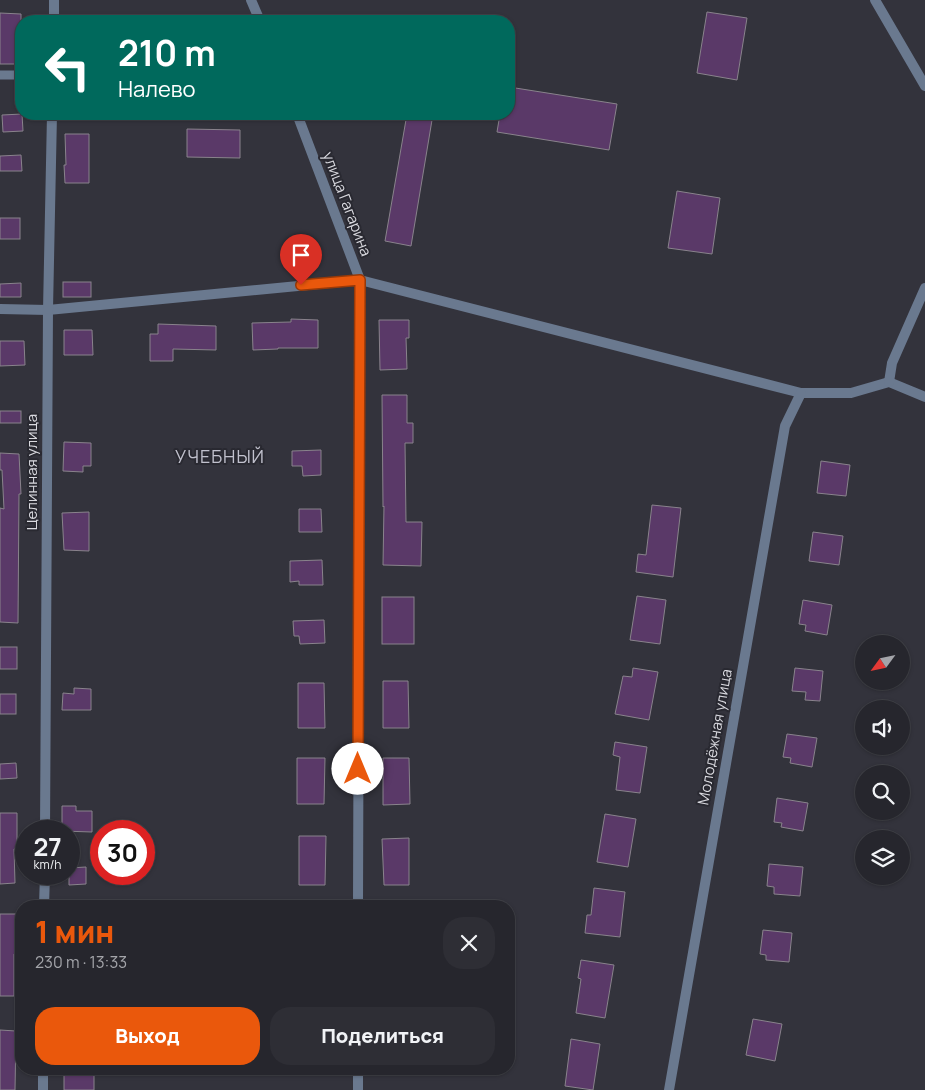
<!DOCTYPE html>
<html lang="ru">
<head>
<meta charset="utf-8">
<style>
  :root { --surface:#26262d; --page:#2e2e35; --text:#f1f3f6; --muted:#a4a5aa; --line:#424349; --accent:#ea580c }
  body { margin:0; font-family:Manrope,sans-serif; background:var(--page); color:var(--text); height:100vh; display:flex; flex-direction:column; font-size:19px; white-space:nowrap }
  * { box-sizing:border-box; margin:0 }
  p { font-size:16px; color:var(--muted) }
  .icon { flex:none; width:28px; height:28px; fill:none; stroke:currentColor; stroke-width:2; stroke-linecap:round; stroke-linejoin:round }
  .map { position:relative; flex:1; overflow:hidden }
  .details { position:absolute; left:15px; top:900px; width:500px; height:175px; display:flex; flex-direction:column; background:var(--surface); border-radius:20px; box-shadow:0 1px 4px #0004,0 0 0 1px var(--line) }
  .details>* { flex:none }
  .hud { position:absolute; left:15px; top:15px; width:500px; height:105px; border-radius:20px; box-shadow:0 1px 4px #0004,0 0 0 1px var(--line); background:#00695c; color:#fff; overflow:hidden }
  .needle { width:32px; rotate:237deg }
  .controls { position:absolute; left:855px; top:635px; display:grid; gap:10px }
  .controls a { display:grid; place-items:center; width:55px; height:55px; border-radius:50%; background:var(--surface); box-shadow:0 1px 4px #0004,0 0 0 1px var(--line); font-size:25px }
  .speed { position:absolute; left:15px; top:820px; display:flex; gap:10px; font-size:25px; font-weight:700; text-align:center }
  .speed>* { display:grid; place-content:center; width:65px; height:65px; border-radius:50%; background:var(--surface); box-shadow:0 1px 4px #0004,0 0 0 1px var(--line); line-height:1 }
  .speed small { font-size:12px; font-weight:400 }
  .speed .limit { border:8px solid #d22; background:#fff; color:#111 }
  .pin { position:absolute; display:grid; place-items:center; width:42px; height:42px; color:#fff; margin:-51px -21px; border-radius:50% 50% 50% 0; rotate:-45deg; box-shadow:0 0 5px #0007 }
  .pin .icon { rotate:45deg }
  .me { position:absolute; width:55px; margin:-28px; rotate:0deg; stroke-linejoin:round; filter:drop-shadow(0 0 4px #0008) }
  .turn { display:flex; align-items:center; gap:18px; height:105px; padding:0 20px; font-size:22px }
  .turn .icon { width:65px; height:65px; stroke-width:2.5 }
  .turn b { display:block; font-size:35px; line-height:42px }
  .round { display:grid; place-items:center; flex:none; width:52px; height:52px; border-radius:20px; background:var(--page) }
  .overview { display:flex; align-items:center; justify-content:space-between; height:85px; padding:0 20px }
  h1 { font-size:30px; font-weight:800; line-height:38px; color:var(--accent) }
  .action { display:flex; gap:10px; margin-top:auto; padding:10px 20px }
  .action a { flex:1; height:58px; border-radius:20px; background:var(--accent); color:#fff; font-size:20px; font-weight:800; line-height:58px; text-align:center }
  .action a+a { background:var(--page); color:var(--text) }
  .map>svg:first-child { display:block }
  .building { fill:#5a3968; stroke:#89838c }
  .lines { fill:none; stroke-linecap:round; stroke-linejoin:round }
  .lane { stroke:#6a798f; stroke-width:9 }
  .street { stroke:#6a798f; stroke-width:10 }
  .route-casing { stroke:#983908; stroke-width:12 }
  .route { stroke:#ea580c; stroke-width:9 }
  .labels { text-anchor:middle; stroke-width:4; stroke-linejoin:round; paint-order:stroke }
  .street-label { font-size:15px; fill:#d9d9df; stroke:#292931 }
  .quarter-label { font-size:18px; letter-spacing:1px; fill:#c1c1cd; stroke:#292931 }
</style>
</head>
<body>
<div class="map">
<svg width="925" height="1090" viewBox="0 0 925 1090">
  <rect width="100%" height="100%" fill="#33333c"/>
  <!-- building -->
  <g class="building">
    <polygon points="707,12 747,18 737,80 697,73"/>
    <polygon points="0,13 21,14 21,64 0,64"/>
    <polygon points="509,87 617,104 609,150 497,132 500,114 509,114"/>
    <polygon points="22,114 23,131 3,132 2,115"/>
    <polygon points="407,114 433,114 411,246 385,241"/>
    <polygon points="187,129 240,130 240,158 187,157"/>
    <polygon points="65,134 89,134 89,183 65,183 64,165 66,165"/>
    <polygon points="21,155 22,171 0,171 0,156"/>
    <polygon points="677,191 720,198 712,254 668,248"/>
    <rect x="0" y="218" width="20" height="21"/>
    <rect x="63" y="282" width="28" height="15"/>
    <polygon points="21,283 21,297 0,297 0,284"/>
    <polygon points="291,319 318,320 318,348 278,348 278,349 253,350 252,323 291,322"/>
    <polygon points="379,320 409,320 409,338 406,338 407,369 380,370"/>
    <polygon points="158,324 216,326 216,350 173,349 173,361 150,361 150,334 158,334"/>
    <polygon points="64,330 92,330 93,355 64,355"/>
    <polygon points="0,341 24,341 25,365 0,366"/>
    <polygon points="382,395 407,395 407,423 413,423 413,443 405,443 406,522 422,522 421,566 383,565 384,506 383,507"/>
    <rect x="0" y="411" width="21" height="12"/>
    <polygon points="64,442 91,443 91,466 83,466 83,472 63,471"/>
    <polygon points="321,450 321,475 303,476 302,466 292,466 292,451"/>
    <polygon points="0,453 19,454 21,494 19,494 18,623 0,622 0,508 4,509 2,470 0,470"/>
    <polygon points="821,461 850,465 846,496 817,493"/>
    <polygon points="652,505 681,508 673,577 636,572 638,554 646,555"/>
    <polygon points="299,509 321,509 322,532 299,532"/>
    <polygon points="89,512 89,551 64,550 62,513"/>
    <polygon points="813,532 843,536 839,565 809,561"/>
    <polygon points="322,560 323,585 299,585 299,581 290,582 290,561"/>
    <polygon points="637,596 666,600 660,644 630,640"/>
    <rect x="382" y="597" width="32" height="47"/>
    <polygon points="803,600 832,605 827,635 805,631 806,625 799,624"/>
    <polygon points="324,620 325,643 300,644 299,636 294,636 293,621"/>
    <rect x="0" y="647" width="17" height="22"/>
    <polygon points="633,668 658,672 649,720 615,714 623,676 632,677"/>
    <polygon points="795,668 823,671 820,701 805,700 806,692 792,691"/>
    <polygon points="383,681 408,681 409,728 383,728"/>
    <polygon points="298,683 324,683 325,728 298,728"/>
    <polygon points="74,688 91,689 91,710 62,710 63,693 74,694"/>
    <rect x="0" y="694" width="16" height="20"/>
    <polygon points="787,734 817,738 812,767 790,763 791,758 783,757"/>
    <polygon points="615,742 647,747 640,793 616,790 620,757 613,755"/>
    <polygon points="297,758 325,758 324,804 297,804"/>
    <polygon points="383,758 409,758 410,804 383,805"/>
    <polygon points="16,763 17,778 0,779 0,764"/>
    <polygon points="777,798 808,803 803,831 781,827 782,823 774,822"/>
    <polygon points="62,806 76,806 76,811 92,811 92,832 62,831"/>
    <polygon points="0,813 17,813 17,849 14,849 15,883 0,884"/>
    <polygon points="605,814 636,819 628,867 597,862"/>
    <polygon points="299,836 326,836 325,885 299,885"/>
    <polygon points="409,838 409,885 384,885 382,839"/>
    <polygon points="769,864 803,867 800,896 774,894 774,887 767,886"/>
    <polygon points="86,867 86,884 69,885 69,868"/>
    <polygon points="594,888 625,892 620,937 585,933 587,915 591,915"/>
    <polygon points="0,914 16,914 16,954 14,954 14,996 0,996"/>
    <polygon points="763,930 792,933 789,962 766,960 766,955 760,954"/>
    <polygon points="581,960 614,965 605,1018 576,1013 581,979 578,978"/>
    <polygon points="753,1019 782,1024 775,1061 746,1055"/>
    <polygon points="0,1030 16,1031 15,1090 0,1090"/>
    <polygon points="571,1039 600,1044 593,1090 565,1086"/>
    <polygon points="68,1069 85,1069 85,1072 94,1072 94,1090 64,1090 64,1073 68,1073"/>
  </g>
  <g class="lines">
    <!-- lane -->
    <polyline class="lane" points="0,75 21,75"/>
    <!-- street -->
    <g class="street">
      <polyline points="251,0 260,21"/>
      <polyline points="875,0 925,86"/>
      <polyline points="54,21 54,0"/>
      <polyline points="297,114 360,280 358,906"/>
      <polyline points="0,309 48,310 360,280 801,393 851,393 889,382 925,397"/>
      <polyline points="889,382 892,363 925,288"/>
      <polyline points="45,831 48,310 52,114"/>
      <polyline points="44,906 45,874"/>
      <polyline points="43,1090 43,1069"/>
      <polyline points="358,1090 358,1069"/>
      <polyline points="669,1090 785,426 801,393"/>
    </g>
  </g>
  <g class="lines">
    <!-- route casing -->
    <g class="route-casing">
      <polyline id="route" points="301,285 360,280 358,769"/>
    </g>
    <!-- route -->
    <use href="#route" class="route"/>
  </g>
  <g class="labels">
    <!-- street labels -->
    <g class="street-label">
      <text transform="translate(347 204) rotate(69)" y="5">улица Гагарина</text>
      <text transform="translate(32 472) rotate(-90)" y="5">Целинная улица</text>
      <text transform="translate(715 737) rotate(-80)" y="5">Молодёжная улица</text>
    </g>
    <!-- quarter labels -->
    <g class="quarter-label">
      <text x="220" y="463">УЧЕБНЫЙ</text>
    </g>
  </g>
</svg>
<div class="controls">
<a><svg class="needle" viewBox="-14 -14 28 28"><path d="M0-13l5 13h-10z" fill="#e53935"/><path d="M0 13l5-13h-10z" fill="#a4a5aa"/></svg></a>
<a><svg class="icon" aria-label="sound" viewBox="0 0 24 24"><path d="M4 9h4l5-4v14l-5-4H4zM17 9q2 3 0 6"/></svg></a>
<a><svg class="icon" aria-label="search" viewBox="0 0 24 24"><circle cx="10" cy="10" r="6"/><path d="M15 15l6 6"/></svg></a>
<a><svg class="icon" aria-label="layers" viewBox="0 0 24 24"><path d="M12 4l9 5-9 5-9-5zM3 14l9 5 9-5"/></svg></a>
</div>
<div class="speed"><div>27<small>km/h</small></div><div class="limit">30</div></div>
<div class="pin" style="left:301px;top:285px;background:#d93025"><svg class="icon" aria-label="arrive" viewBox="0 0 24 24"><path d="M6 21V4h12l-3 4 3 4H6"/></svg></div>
<svg class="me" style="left:358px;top:769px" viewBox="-20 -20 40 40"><circle r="19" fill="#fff"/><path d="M0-13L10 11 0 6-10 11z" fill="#ea580c"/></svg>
<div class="hud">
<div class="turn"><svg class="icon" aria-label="left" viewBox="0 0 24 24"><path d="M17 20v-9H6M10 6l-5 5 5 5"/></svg><div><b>210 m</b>Налево</div></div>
</div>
<section class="details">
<div class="overview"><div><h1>1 мин</h1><p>230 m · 13:33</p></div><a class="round"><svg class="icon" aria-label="close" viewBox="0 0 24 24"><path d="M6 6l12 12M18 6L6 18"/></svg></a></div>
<div class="action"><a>Выход</a><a>Поделиться</a></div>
</section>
</div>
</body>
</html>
